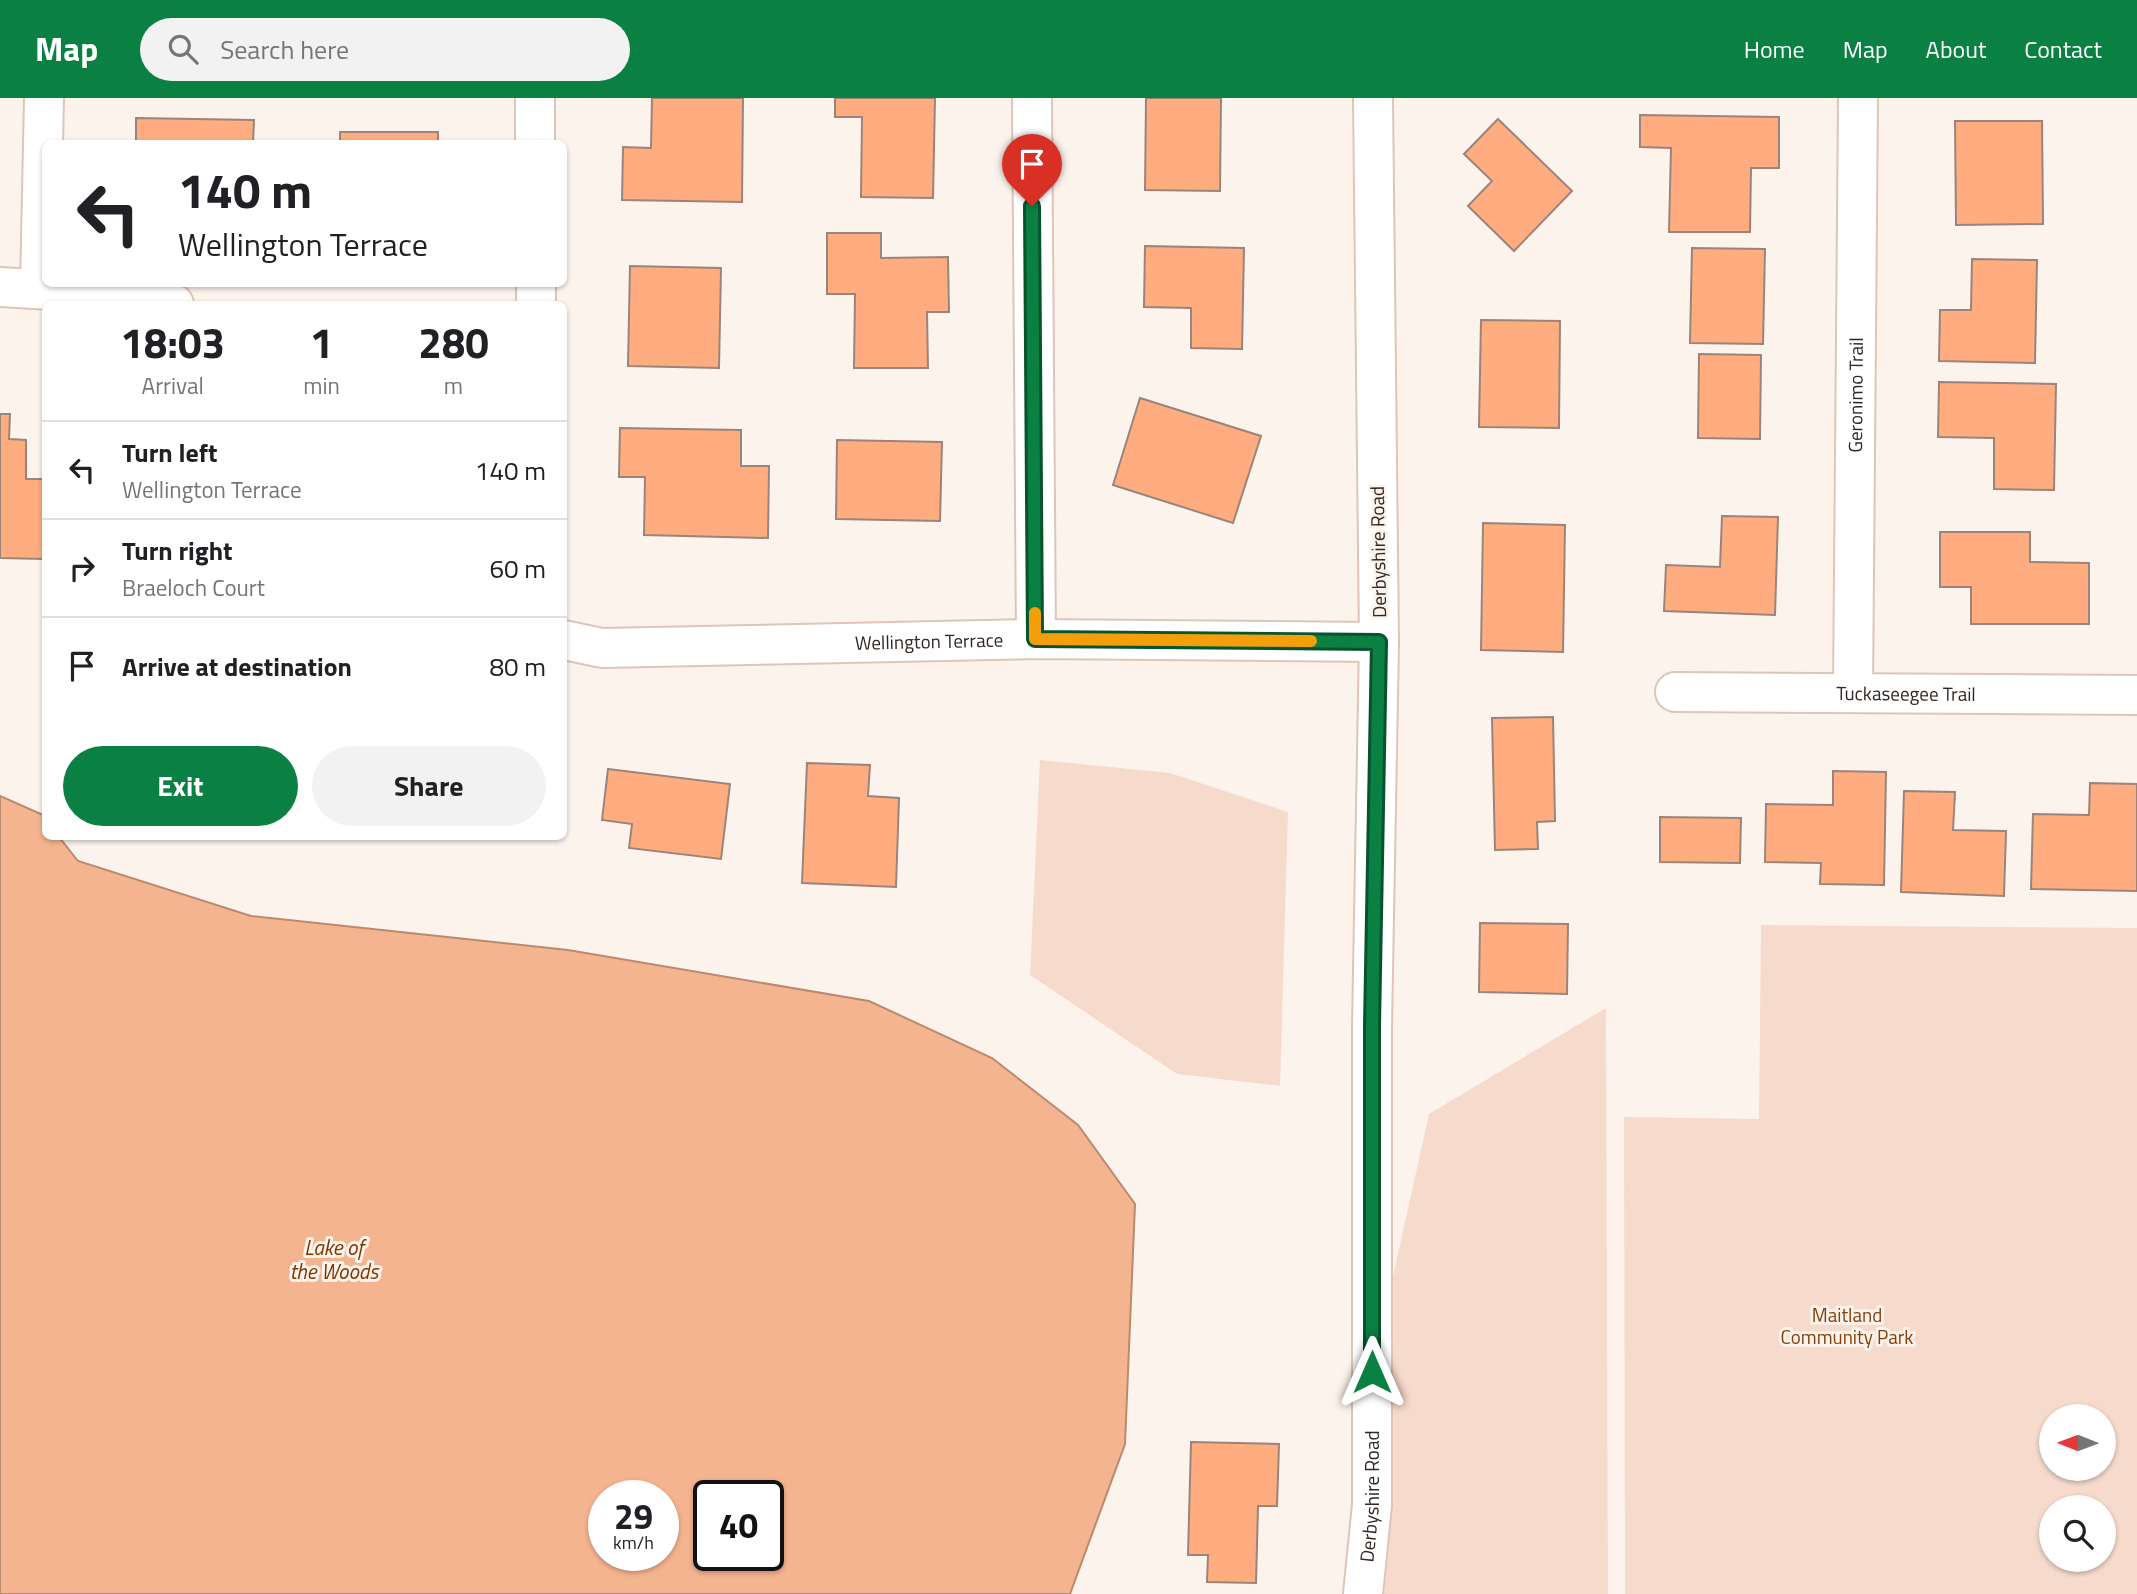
<!DOCTYPE html>
<html lang="en">
<head>
<meta charset="utf-8">
<style>
  :root { --surface:#fff; --page:#f2f2f2; --text:#202124; --muted:#757577; --line:#e0e0e0; --accent:#0b8043 }
  body { margin:0; font-family:"Titillium Web",sans-serif; background:var(--page); color:var(--text); height:100vh; display:flex; flex-direction:column; font-size:26px; white-space:nowrap }
  * { box-sizing:border-box; margin:0 }
  p { font-size:23px; color:var(--muted) }
  .icon { flex:none; width:38px; height:38px; fill:none; stroke:currentColor; stroke-width:2; stroke-linecap:round; stroke-linejoin:round }
  .map { position:relative; flex:1; overflow:hidden }
  .sheet { position:absolute; left:42px; top:203px; width:525px; height:539px; display:flex; flex-direction:column; background:var(--surface); border-radius:10px; box-shadow:0 2px 5px #0004 }
  .sheet>* { flex:none }
  .guide { position:absolute; left:42px; top:42px; width:525px; height:147px; border-radius:10px; box-shadow:0 2px 5px #0004; background:#fff; color:var(--text); overflow:hidden }
  .needle { width:46px; rotate:271deg }
  .buttons { position:absolute; left:2039px; top:1306px; display:grid; gap:14px }
  .buttons a { display:grid; place-items:center; width:77px; height:77px; border-radius:50%; background:var(--surface); box-shadow:0 2px 5px #0004; font-size:35px }
  .speed { position:absolute; left:588px; top:1382px; display:flex; gap:14px; font-size:35px; font-weight:700; text-align:center }
  .speed>* { display:grid; place-content:center; width:91px; height:91px; border-radius:50%; background:var(--surface); box-shadow:0 2px 5px #0004; line-height:1 }
  .speed small { font-size:18px; font-weight:400 }
  .speed .limit { border:4px solid #111; border-radius:10px; background:#fff; color:#111 }
  .pin { position:absolute; display:grid; place-items:center; width:60px; height:60px; color:#fff; margin:-72px -30px; border-radius:50% 50% 50% 0; rotate:-45deg; box-shadow:0 0 7px #0007 }
  .pin .icon { rotate:45deg }
  .me { position:absolute; width:77px; margin:-38px; rotate:0deg; stroke-linejoin:round; filter:drop-shadow(0 0 5px #0008) }
  .turn { display:flex; align-items:center; gap:24px; height:147px; padding:0 21px; font-size:32px }
  .turn .icon { width:91px; height:91px; stroke-width:2.5 }
  .turn b { display:block; font-size:49px; line-height:60px }
  .eta { display:flex; justify-content:space-evenly; align-items:center; height:119px; text-align:center }
  .eta b { font-size:42px; font-weight:700; line-height:49px }
  .action { display:flex; gap:14px; margin-top:auto; padding:14px 21px }
  .action a { flex:1; height:80px; border-radius:42px; background:var(--accent); color:#fff; font-size:28px; font-weight:700; line-height:80px; text-align:center }
  .action a+a { background:var(--page); color:var(--text) }
  ul { padding:0; list-style:none }
  li { display:flex; align-items:center; gap:21px; height:98px; padding:0 21px; border-top:2px solid var(--line) }
  li div { flex:1 }
  li b { display:block; font-size:26px }
  li em { font-style:normal }
  header { display:flex; align-items:center; gap:42px; box-sizing:border-box; height:98px; padding:0 35px; background:var(--accent); color:#fff }
  header strong { font-size:33px }
  nav { display:flex; gap:38px; margin-inline-start:auto; font-size:24px }
  .search { width:490px; height:63px; background:var(--page); display:flex; align-items:center; gap:18px; box-sizing:border-box; padding:0 24px; border-radius:38px; color:var(--muted); font-size:26px }
  .map>svg:first-child { display:block }
  .green { fill:#f6dacc; fill-rule:evenodd }
  .water { fill:#f5b490; stroke:#ba8a6f; stroke-width:2; fill-rule:evenodd }
  .building { fill:#ffad80; stroke:#9b8478; stroke-width:2 }
  .lines { fill:none; stroke-linecap:round; stroke-linejoin:round }
  .minor-casing { stroke:#dec5b8; stroke-width:42 }
  .minor { stroke:#fff; stroke-width:38 }
  .route-casing { stroke:#07532c; stroke-width:18 }
  .route { stroke:#0b8043; stroke-width:12 }
  .slow { stroke:#f59e0b; stroke-width:12 }
  .labels { text-anchor:middle; stroke-width:6; stroke-linejoin:round; paint-order:stroke }
  .street-label { font-size:19px; fill:#322823; stroke:#fdf3ed }
  .park-label { font-size:19px; fill:#853e09; stroke:#fdf3ed }
  .water-label { font-size:21px; font-style:italic; fill:#7e3700; stroke:#fdf3ed }
</style>
</head>
<body>
<header>
<strong>Map</strong>
<div class="search"><svg class="icon" aria-label="search" viewBox="0 0 24 24"><circle cx="10" cy="10" r="6"/><path d="M15 15l6 6"/></svg>Search here</div>
<nav><a>Home</a><a>Map</a><a>About</a><a>Contact</a></nav>
</header>
<div class="map">
<svg width="2137" height="1496" viewBox="0 0 2137 1496">
  <rect width="100%" height="100%" fill="#fdf3ed"/>
  <!-- green -->
  <g class="green">
    <polygon points="1040,662 1170,675 1288,714 1280,988 1177,976 1030,877"/>
    <path d="M1761,827L2137,830V1496H1625L1624,1019L1759,1021ZM2051,1318H2104V1370H2051ZM2051,1409H2104V1461H2051Z"/>
    <polygon points="1606,910 1608,1496 1384,1496 1392,1407 1393,1178 1429,1016"/>
  </g>
  <!-- water -->
  <path class="water" d="M0,698L43,717L46,738L59,739L78,763L251,818L568,852L869,903L992,960L1078,1027L1135,1106L1125,1346L1070,1496H0ZM604,1398H663V1458H604ZM709,1398H768V1458H709Z"/>
  <!-- building -->
  <g class="building">
    <polygon points="652,0 743,0 742,104 622,102 623,49 651,50"/>
    <polygon points="835,0 935,0 933,100 861,99 862,19 835,19"/>
    <polygon points="1146,0 1221,0 1220,93 1145,92"/>
    <polygon points="1640,17 1779,19 1779,70 1751,70 1750,134 1669,134 1671,50 1640,49"/>
    <polygon points="136,20 254,22 253,46 136,46"/>
    <polygon points="1498,21 1572,93 1514,153 1468,108 1492,83 1464,56"/>
    <polygon points="1955,23 2042,23 2043,126 1956,127"/>
    <rect x="340" y="34" width="98" height="12"/>
    <polygon points="827,135 881,135 881,160 948,159 949,214 927,214 928,270 854,270 855,196 827,196"/>
    <polygon points="1145,148 1244,150 1242,251 1191,250 1191,210 1144,209"/>
    <polygon points="1692,150 1765,151 1763,246 1690,245"/>
    <polygon points="1972,161 2037,162 2035,265 1939,263 1940,212 1971,212"/>
    <polygon points="630,168 721,170 719,270 628,268"/>
    <polygon points="1481,222 1560,223 1559,330 1479,329"/>
    <polygon points="1699,256 1761,257 1760,341 1698,340"/>
    <polygon points="1939,284 2056,286 2054,392 1994,391 1994,340 1938,339"/>
    <polygon points="1140,300 1261,338 1233,425 1113,387"/>
    <polygon points="0,316 10,316 9,341 26,342 26,381 46,381 46,478 44,461 0,460"/>
    <polygon points="620,330 741,332 741,368 769,368 768,440 644,437 645,379 619,379"/>
    <polygon points="837,342 942,344 940,423 836,421"/>
    <polygon points="1722,418 1778,419 1775,517 1664,513 1666,467 1720,469"/>
    <polygon points="1483,425 1565,427 1563,554 1481,552"/>
    <polygon points="1940,434 2030,434 2030,464 2089,465 2089,526 1971,526 1971,489 1940,489"/>
    <polygon points="1553,619 1555,723 1537,724 1538,751 1495,752 1492,620"/>
    <polygon points="807,665 870,667 868,698 899,700 896,789 802,785"/>
    <polygon points="608,671 730,686 721,761 629,750 632,726 602,722"/>
    <polygon points="1833,673 1886,674 1884,787 1820,786 1821,765 1765,764 1766,706 1833,707"/>
    <polygon points="2090,685 2137,686 2137,793 2031,791 2033,716 2089,717"/>
    <polygon points="1904,693 1955,694 1953,732 2006,733 2004,798 1901,794"/>
    <polygon points="1660,719 1741,720 1740,765 1660,764"/>
    <polygon points="1480,825 1568,826 1567,896 1479,894"/>
    <polygon points="1191,1344 1279,1346 1277,1408 1258,1408 1256,1485 1207,1484 1208,1457 1188,1457"/>
  </g>
  <g class="lines">
    <!-- minor casing -->
    <g class="minor-casing">
      <g id="minor">
        <polyline points="535,0 535,46"/>
        <polyline points="1032,0 1036,541"/>
        <polyline points="536,186 536,206"/>
        <polyline points="0,189 133,197 174,206"/>
        <polyline points="40,189 44,0"/>
        <path id="s1" d="M564,542L602,550L1036,541L1379,544"/>
        <path id="s2" d="M1853,593L1858,0"/>
        <path id="s3" d="M1675,594L2137,597"/>
        <path id="s4" d="M1363,1496L1372,1407V928L1379,544L1373,0"/>
      </g>
    </g>
    <!-- minor -->
    <use href="#minor" class="minor"/>
  </g>
  <g class="lines">
    <!-- route casing -->
    <g class="route-casing">
      <polyline id="route" points="1032,108 1035,541 1379,544 1372,928 1372,1274"/>
    </g>
    <!-- route -->
    <use href="#route" class="route"/>
    <!-- slow -->
    <polyline class="slow" points="1035,515 1035,541 1311,543"/>
  </g>
  <g class="labels">
    <!-- street labels -->
    <g class="street-label">
      <text dy="7" stroke="none"><textPath href="#s2" startOffset="296">Geronimo Trail</textPath></text>
      <text transform="translate(1378 454) rotate(-91)" y="7">Derbyshire Road</text>
      <text dy="7" stroke="none"><textPath href="#s1" startOffset="366">Wellington Terrace</textPath></text>
      <text dy="7" stroke="none"><textPath href="#s3" startOffset="231">Tuckaseegee Trail</textPath></text>
      <text dy="7" stroke="none"><textPath href="#s4" startOffset="98">Derbyshire Road</textPath></text>
    </g>
    <!-- park labels -->
    <g class="park-label">
      <text x="1847" y="1224">Maitland<tspan x="1847" dy="22">Community Park</tspan></text>
    </g>
    <!-- water labels -->
    <g class="water-label">
      <text x="334" y="1157">Lake of<tspan x="334" dy="24">the Woods</tspan></text>
    </g>
  </g>
</svg>
<div class="buttons">
<a><svg class="needle" viewBox="-14 -14 28 28"><path d="M0-13l5 13h-10z" fill="#e53935"/><path d="M0 13l5-13h-10z" fill="#757577"/></svg></a>
<a><svg class="icon" aria-label="search" viewBox="0 0 24 24"><circle cx="10" cy="10" r="6"/><path d="M15 15l6 6"/></svg></a>
</div>
<div class="speed"><div>29<small>km/h</small></div><div class="limit">40</div></div>
<div class="pin" style="left:1032px;top:108px;background:#d93025"><svg class="icon" aria-label="arrive" viewBox="0 0 24 24"><path d="M6 21V4h12l-3 4 3 4H6"/></svg></div>
<svg class="me" style="left:1372px;top:1274px" viewBox="-20 -20 40 40"><path d="M0-17L14 15 0 8-14 15z" fill="#0b8043" stroke="#fff" stroke-width="4"/></svg>
<div class="guide">
<div class="turn"><svg class="icon" aria-label="left" viewBox="0 0 24 24"><path d="M17 20v-9H6M10 6l-5 5 5 5"/></svg><div><b>140 m</b>Wellington Terrace</div></div>
</div>
<section class="sheet">
<div class="eta">
<div><b>18:03</b><p>Arrival</p></div>
<div><b>1</b><p>min</p></div>
<div><b>280</b><p>m</p></div>
</div>
<ul>
<li><svg class="icon" aria-label="left" viewBox="0 0 24 24"><path d="M17 20v-9H6M10 6l-5 5 5 5"/></svg><div><b>Turn left</b><p>Wellington Terrace</p></div><em>140 m</em></li>
<li><svg class="icon" aria-label="right" viewBox="0 0 24 24"><path d="M7 20v-9h11M14 6l5 5-5 5"/></svg><div><b>Turn right</b><p>Braeloch Court</p></div><em>60 m</em></li>
<li><svg class="icon" aria-label="arrive" viewBox="0 0 24 24"><path d="M6 21V4h12l-3 4 3 4H6"/></svg><div><b>Arrive at destination</b></div><em>80 m</em></li>
</ul>
<div class="action"><a>Exit</a><a>Share</a></div>
</section>
</div>
</body>
</html>
